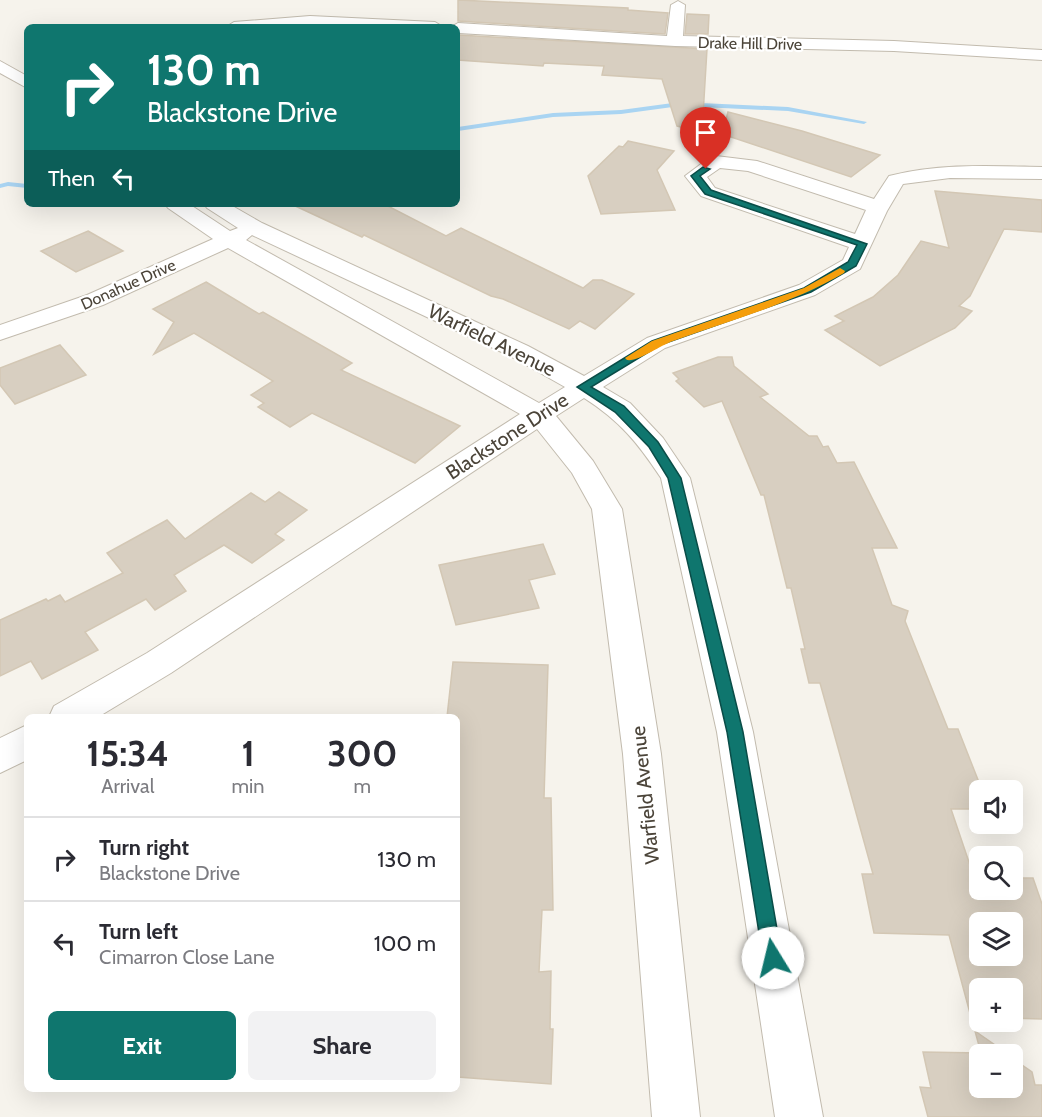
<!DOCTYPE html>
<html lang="en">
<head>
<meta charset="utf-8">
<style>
  :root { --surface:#fff; --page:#f2f2f3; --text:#2b2b33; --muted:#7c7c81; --line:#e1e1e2; --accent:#0f766e }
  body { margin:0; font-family:Cabin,sans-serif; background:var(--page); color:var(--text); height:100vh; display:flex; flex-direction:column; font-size:22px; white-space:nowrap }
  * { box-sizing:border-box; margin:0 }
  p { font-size:20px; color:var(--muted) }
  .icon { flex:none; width:33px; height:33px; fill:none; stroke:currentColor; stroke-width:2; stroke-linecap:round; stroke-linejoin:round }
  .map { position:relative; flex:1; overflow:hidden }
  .details { position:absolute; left:24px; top:714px; width:436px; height:378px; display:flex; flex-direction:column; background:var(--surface); border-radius:9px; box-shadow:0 6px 24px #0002 }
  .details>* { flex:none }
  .top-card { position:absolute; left:24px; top:24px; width:436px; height:183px; border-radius:9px; box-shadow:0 6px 24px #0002; background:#0f766e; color:#fff; overflow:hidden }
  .controls { position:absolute; left:969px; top:780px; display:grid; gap:12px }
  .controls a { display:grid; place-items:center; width:54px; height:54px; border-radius:9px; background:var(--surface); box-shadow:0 6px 24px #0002; font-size:30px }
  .pin { position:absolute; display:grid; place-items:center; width:51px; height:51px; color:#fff; margin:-62px -26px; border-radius:50% 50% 50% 0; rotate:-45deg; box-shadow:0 0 6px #0007 }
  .pin .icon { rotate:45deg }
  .me { position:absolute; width:66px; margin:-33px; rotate:351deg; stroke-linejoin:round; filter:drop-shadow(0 0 4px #0008) }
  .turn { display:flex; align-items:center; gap:21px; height:126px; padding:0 24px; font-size:27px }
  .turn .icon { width:78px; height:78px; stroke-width:2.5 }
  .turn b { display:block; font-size:42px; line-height:51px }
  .then { display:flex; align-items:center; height:57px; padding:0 24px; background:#0003; gap:12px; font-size:22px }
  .eta { display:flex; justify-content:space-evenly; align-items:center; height:102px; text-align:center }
  .eta b { font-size:36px; font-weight:700; line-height:42px }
  .primary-button { display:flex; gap:12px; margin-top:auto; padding:12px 24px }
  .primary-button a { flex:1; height:69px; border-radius:9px; background:var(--accent); color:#fff; font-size:24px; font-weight:700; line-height:69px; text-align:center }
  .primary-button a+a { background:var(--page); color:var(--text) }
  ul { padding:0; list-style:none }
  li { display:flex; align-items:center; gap:18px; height:84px; padding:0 24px; border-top:2px solid var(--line) }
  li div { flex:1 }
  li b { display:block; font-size:22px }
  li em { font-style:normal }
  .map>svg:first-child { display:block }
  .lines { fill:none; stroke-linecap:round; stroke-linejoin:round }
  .stream { fill:#a9d4f2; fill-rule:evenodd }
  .building { fill:#d8cfc1; stroke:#d3c7b4; stroke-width:1.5; fill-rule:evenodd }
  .street-casing { stroke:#c2bbae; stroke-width:2 }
  .street { fill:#fff; fill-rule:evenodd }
  .route { fill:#0f766e; stroke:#0a4d48; stroke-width:1.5 }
  .slow { fill:#f59e0b }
  .labels { text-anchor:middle; stroke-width:4.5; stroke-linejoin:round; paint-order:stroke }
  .far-street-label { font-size:16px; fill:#4b4439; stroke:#fff }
  .street-label { font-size:20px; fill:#4b4439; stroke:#fff }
</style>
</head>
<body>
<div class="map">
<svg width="1042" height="1117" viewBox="0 0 1042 1117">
  <rect width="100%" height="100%" fill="#f6f3ec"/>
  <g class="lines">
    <!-- stream -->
    <g class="stream">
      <polygon points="680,102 788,107 867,122 864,124 788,111 680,106 621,114 553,117 458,131 458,127 553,113 621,110"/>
      <polygon points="8,182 27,184 27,188 8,186 0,188 0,184"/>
    </g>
  </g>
  <!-- building -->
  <g class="building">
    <polygon points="458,0 628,8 628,10 668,13 665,34 458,21"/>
    <polygon points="687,14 709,15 708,34 685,34"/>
    <polygon points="458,35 707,49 702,132 677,126 662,79 602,75 604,66 544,63 543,66 458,60"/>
    <polygon points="728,112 802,131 880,155 851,177 722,134"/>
    <polygon points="628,141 674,151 657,170 675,210 601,214 588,176 619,146 623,147"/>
    <polygon points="935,191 1042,200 1042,232 1004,229 970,296 959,306 972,311 955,328 880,366 825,330 844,321 835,316 873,297 898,275 921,241 949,248"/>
    <polygon points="291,204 384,204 446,236 461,228 583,288 593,280 602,280 634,294 595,329 580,321 569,329 503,299 491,296 364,235 362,237"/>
    <polygon points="88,231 123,251 76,272 41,251"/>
    <polygon points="206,282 259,314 263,312 352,363 341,370 460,426 415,463 312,413 290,427 258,407 264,403 251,395 273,381 194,333 154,354 174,322 153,309"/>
    <polygon points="60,345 86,375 15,404 0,385 0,368"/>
    <path d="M718,357H732L734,366L768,394L760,397L809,436H817L823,447L828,446L837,463L854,462L897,548H872L892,605L908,611L905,621L948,729H958L980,785V809H951L974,877H980V890H1012V878H1033L1042,904V1019L1012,1018V988H980V1017H971L949,935L874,933L862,874H873L820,683H809L801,649H805L791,588H787L764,495H761L722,401L704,407L676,381L679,379L673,373ZM980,922H1012V956H980Z"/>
    <polygon points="279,492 307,510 275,534 284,540 252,563 224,545 174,575 186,591 155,610 146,599 85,632 98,650 42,679 31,661 0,676 0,620 46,599 48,601 60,595 65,602 123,573 107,553 167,520 185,539 251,493 265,502"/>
    <polygon points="543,544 555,574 529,580 539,608 456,625 439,565"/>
    <polygon points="453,662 548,665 544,798 551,798 553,910 542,910 539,972 551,971 550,1029 553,1029 551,1084 458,1077 459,845 458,845 458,717 447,717"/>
    <polygon points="975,1031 1008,1054 980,1054 980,1088 1012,1088 1012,1058 1032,1072 1035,1085 1042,1085 1042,1117 928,1117 920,1087 931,1088 923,1052 981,1053"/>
  </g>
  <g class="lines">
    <!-- street casing -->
    <g class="street-casing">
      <g id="street">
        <polygon points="678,1 685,5 683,36 894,41 1042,50 1042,60 894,51 675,46 458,33 458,27 451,27 458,23 667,36 671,5"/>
        <polygon points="310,16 435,22 443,27 226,27 234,22"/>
        <polygon points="0,61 27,76 27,88 0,73"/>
        <path d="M716,156L757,161L874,199L889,176C940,163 990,166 1042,167V179L950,178L903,184L887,211L860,269L815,295L665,348L603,387L630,403L663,438L690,478L753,732L823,1117H775L717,732L661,478C638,443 620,421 584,398L556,416L593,461L622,509L661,754L700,1117H652L623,754L592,509L572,473L537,429L171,673L98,717H49L54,706L147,653L520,414L228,248L103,305L0,340V325L87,295L213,239L168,208L165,204H189L230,231L238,228L207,208L204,204H229L262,223L528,346L584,376L647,338L799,285L843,260L849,247L701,196L685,176L709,158ZM720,168L748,171L866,210L855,234L715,188L707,177ZM252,235L510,356L565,387L539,403L246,240Z"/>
        <polygon points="27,725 27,760 0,773 0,738"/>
      </g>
    </g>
    <!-- street -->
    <use href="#street" class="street"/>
  </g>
  <!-- route -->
  <polygon class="route" points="703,167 710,169 700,176 711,190 867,244 856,266 811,292 660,345 591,387 624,406 658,442 681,478 743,732 782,958 779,965 773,968 766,965 763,958 727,732 668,478 649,447 615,412 577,387 652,341 804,288 848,262 857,245 705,194 691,176"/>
  <!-- slow -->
  <path class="slow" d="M840,268L845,271L844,273C791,304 731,320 673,341C661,345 638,362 627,360L625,358L652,341L804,288Z"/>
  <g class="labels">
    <!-- far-street labels -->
    <g class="far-street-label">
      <text transform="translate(750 43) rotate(1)" y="6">Drake Hill Drive</text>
      <text transform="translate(128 284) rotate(-24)" y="6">Donahue Drive</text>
    </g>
    <!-- street labels -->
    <g class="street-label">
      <text transform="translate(492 340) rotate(26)" y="7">Warfield Avenue</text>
      <text transform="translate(507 436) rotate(-33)" y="7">Blackstone Drive</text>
      <text transform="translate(645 795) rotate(-96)" y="7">Warfield Avenue</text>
    </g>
  </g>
</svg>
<div class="controls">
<a><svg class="icon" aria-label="sound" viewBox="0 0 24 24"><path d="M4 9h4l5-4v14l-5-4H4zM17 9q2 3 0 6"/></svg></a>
<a><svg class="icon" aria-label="search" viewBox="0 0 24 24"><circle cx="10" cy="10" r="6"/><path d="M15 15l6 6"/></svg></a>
<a><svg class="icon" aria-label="layers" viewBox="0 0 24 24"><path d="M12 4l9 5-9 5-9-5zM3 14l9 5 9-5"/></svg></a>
<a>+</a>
<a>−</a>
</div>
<div class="pin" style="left:706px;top:169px;background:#d93025"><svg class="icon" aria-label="arrive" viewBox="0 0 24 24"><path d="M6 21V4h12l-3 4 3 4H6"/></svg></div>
<svg class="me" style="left:773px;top:958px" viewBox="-20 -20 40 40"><circle r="19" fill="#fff"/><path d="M0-13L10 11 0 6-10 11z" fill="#0f766e"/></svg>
<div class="top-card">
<div class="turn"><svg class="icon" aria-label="right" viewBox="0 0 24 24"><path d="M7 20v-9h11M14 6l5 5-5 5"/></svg><div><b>130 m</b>Blackstone Drive</div></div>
<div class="then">Then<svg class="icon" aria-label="left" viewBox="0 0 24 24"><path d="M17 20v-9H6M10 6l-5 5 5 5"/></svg></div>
</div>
<section class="details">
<div class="eta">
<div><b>15:34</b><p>Arrival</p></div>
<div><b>1</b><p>min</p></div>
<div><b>300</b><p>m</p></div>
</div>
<ul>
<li><svg class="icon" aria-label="right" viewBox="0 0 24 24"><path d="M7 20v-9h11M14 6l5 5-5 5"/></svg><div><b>Turn right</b><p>Blackstone Drive</p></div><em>130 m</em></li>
<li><svg class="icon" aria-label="left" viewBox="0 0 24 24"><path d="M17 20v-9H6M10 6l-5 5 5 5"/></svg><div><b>Turn left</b><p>Cimarron Close Lane</p></div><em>100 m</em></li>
</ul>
<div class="primary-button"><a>Exit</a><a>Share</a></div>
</section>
</div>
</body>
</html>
